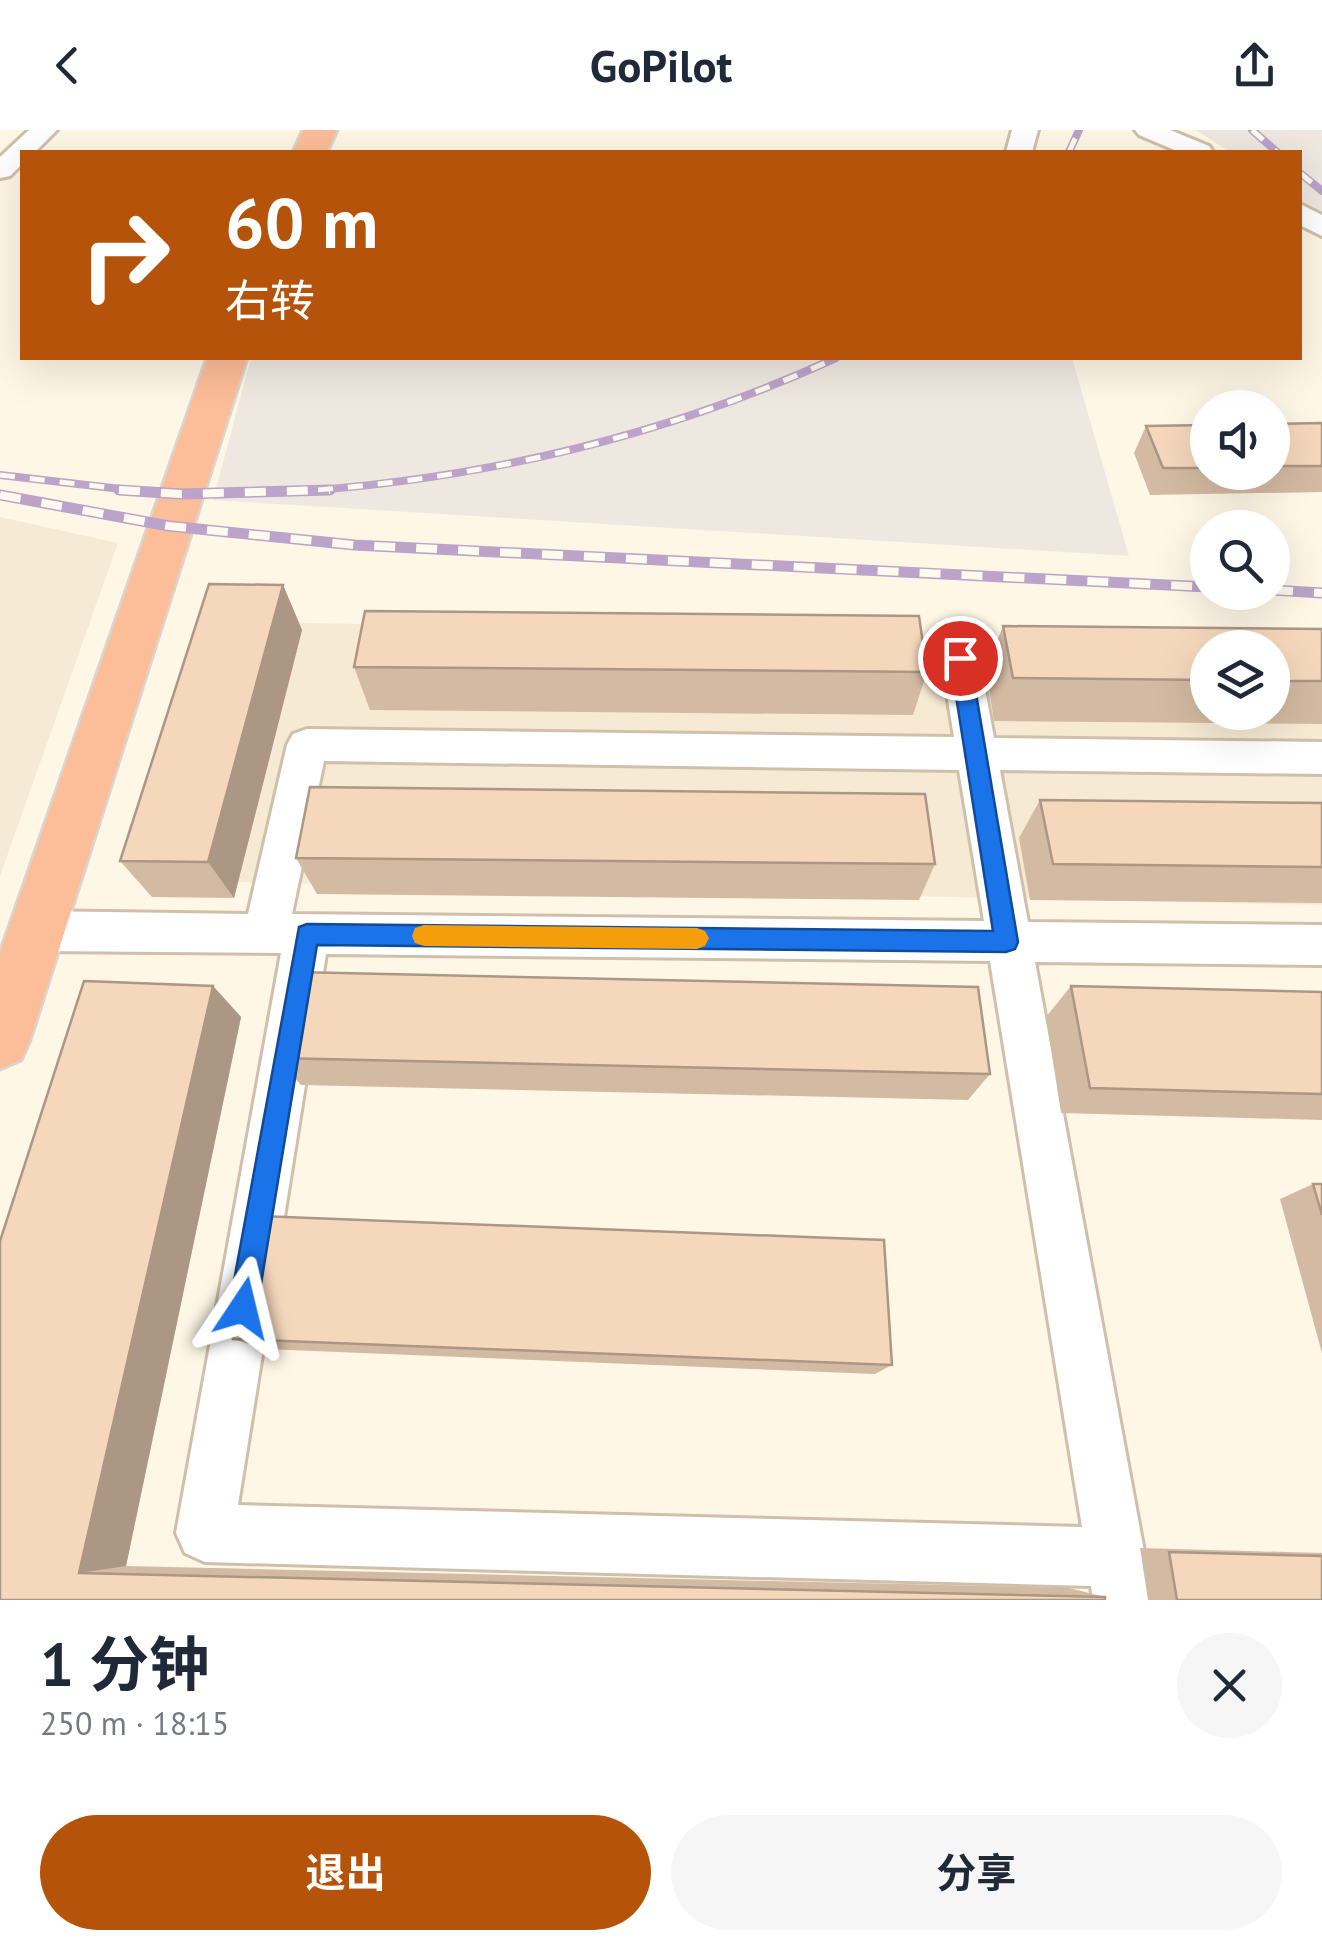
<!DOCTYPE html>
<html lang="zh">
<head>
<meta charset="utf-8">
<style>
  :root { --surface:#fff; --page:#f6f6f7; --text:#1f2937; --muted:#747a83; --accent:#b45309 }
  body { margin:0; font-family:"PT Sans","Noto Sans SC",sans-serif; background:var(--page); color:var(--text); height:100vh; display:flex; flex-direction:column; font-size:38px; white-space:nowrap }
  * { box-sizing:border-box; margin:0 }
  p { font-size:32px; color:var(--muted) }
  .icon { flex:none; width:55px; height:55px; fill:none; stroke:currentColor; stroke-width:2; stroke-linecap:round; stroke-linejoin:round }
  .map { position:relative; height:1470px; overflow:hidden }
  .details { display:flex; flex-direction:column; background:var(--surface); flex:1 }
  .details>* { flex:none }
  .hud { position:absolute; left:20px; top:20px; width:1282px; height:210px; border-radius:0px; box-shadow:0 10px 40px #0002; background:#b45309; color:#fff; overflow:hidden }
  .buttons { position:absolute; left:1190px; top:260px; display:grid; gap:20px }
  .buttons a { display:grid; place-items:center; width:100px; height:100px; border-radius:50%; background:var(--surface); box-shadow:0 10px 40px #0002; font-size:50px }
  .pin { position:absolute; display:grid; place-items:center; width:85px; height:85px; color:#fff; margin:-42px; border:5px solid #fff; border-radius:50%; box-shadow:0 2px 10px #0007 }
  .me { position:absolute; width:110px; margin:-55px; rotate:10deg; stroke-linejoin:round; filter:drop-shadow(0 0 8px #0008) }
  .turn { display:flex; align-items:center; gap:35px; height:210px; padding:0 40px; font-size:45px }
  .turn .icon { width:130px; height:130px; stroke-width:2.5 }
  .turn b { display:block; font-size:70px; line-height:85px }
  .round { display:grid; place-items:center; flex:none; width:105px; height:105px; border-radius:52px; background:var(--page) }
  .headline { display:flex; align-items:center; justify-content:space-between; height:170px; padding:0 40px }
  h1 { font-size:60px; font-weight:700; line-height:75px }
  .action { display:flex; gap:20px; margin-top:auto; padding:20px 40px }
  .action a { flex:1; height:115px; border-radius:60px; background:var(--accent); color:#fff; font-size:40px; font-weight:700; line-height:115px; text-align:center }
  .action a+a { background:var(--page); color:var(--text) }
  header { display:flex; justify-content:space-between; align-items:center; height:130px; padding:0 40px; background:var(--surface); font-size:45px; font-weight:700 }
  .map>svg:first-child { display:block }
  .residential { fill:#f6ead4; fill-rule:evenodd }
  .industrial { fill:#eee8e0 }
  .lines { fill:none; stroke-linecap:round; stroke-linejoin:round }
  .minor-casing { stroke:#d0bfaa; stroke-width:6 }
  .highway-casing { stroke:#dcd5cf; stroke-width:5 }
  .minor { fill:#fff; fill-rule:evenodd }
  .highway { fill:#fcbd99; fill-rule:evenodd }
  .rail-far1-casing { stroke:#bba3c9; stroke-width:8 }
  .rail-casing { stroke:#bba3c9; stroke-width:11 }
  .rail-far1 { stroke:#fffaee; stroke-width:5; stroke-dasharray:15; stroke-linecap:butt }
  .rail { stroke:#fffaee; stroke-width:8; stroke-dasharray:21; stroke-linecap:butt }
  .wall { fill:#d3baa2; fill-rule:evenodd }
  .shaded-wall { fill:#ac9784 }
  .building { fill:#f5d8bc; stroke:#ac9784; stroke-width:2.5 }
  .route { fill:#1a73e8; stroke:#114b97; stroke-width:2.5 }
  .slow { fill:#f59e0b }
</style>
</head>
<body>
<header><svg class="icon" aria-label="back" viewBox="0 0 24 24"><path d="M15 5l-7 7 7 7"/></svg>GoPilot<svg class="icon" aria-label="share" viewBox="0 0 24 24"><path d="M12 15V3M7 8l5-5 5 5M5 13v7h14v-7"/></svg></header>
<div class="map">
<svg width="1322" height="1470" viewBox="0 0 1322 1470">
  <rect width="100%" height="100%" fill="#fef7e6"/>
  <!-- residential -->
  <g class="residential">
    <polygon points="0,387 118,413 0,746"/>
    <path d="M221,491L1322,514V775L145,750ZM1208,518H1272V582H1208Z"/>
  </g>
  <!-- industrial -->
  <g class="industrial">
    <polygon points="1196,0 1322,0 1322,85 1300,70 1300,22 1230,22"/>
    <polygon points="251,228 1072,228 1129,426 213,370"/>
  </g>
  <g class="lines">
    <!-- minor casing -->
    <g class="minor-casing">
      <g id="minor">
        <polygon points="29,0 57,0 35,22 22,22 22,34 10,46 0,48 0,27"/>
        <polygon points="1012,0 1038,0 1032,22 1006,22"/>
        <polygon points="1135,0 1170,0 1209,16 1213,22 1179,22 1139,5"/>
        <polygon points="1300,74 1322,85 1322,106 1300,95"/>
        <path d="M960,513L973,517L979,527L994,608L1322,612V644L1000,640L1028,792L1322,795V835L1035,832L1153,1470H1093L1091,1456L205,1432L185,1423L176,1403L281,823L36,821L20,815L14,801L20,787L36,781L248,784L287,615L293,604L307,599L954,607L941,527L947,517ZM324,631L959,640L984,791L292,784ZM326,824L990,831L1082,1397L238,1375Z"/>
      </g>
    </g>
    <!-- highway casing -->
    <g class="highway-casing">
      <g id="highway">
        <polygon points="303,0 337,0 327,22 293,22"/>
        <polygon points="207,228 247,228 30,910 21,930 0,939 0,823"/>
      </g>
    </g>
    <!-- minor -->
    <use href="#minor" class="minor"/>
    <!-- highway -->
    <use href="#highway" class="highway"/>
    <!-- rail-far1 casing -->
    <g class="rail-far1-casing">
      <g id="rail-far1">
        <polyline points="1252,0 1277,22"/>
        <polyline points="1069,22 1079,0"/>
        <polyline points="1300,43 1322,61"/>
        <polyline points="0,345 147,362"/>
        <path d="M288,362C480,350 661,308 836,228"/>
      </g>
    </g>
    <!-- rail casing -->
    <g class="rail-casing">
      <g id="rail">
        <polyline points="119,360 181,364 330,360"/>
        <polyline points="0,365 169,396 354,415 1208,457"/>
        <polyline points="1272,460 1322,463"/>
      </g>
    </g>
    <!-- rail-far1 -->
    <use href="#rail-far1" class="rail-far1"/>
    <!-- rail -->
    <use href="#rail" class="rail"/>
  </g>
  <!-- wall -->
  <g class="wall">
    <polygon points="1322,293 1322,362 1150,365 1134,323 1146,296 1208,295 1208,342 1272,342 1272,294"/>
    <polygon points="283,455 302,500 234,768 152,767 120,731"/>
    <path d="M1003,496L1322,499V594L994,591L986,540ZM1208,518H1272V582H1208Z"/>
    <polygon points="354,537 927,542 913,585 370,580"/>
    <polygon points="1040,670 1322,673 1322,773 1030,770 1019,708"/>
    <polygon points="296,728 935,734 919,770 317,764"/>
    <polygon points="213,856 241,887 126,1436 1069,1458 1105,1467 0,1470"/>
    <polygon points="1071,856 1322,862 1322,990 1061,983 1046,887"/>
    <polygon points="276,928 990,944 968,970 301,955"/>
    <polygon points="1313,1054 1322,1054 1322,1223 1280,1069"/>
    <polygon points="233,1209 892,1235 875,1244 264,1219"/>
    <polygon points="1140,1418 1322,1423 1322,1470 1148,1470"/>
  </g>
  <!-- shaded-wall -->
  <g class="shaded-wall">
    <polygon points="283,455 302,500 234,768 208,732"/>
    <polygon points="213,856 241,887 126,1436 79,1443"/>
  </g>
  <!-- building -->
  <g class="building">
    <polygon points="1322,293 1322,336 1272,336 1272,294"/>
    <polygon points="1208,295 1208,338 1163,338 1146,296"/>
    <polygon points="209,454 283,455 208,732 120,731"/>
    <polygon points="365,481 919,486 927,542 354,537"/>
    <polygon points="1003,496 1322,499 1322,551 1272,551 1272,518 1208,518 1208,550 1013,548"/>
    <polygon points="310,657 925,664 935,734 296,728"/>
    <polygon points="1040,670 1322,673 1322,737 1053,734"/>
    <polygon points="295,842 978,857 990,944 276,928"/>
    <polygon points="84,851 213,856 79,1443 1105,1467 1105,1470 0,1470 0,1111"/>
    <polygon points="1071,856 1322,862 1322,964 1090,958"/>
    <polygon points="1313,1054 1322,1054 1322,1085"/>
    <polygon points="259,1086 884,1110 892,1235 233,1209"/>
    <polygon points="1169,1422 1322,1426 1322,1470 1177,1470"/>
  </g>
  <!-- route -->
  <polygon class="route" points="960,520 970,528 1018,812 1015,819 1006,822 317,815 257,1178 253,1188 243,1193 233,1188 229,1178 299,797 307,794 993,801 950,528"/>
  <!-- slow -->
  <polygon class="slow" points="424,795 697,798 705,801 709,808 705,816 697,819 424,816 415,813 412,806 415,798"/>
</svg>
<div class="buttons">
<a><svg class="icon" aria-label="sound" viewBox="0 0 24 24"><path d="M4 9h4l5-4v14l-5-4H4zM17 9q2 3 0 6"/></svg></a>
<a><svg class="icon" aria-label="search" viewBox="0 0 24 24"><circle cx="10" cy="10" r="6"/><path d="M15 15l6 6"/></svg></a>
<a><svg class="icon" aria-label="layers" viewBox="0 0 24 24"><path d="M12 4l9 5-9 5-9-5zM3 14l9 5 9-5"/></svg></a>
</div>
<div class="pin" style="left:960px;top:528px;background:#d93025"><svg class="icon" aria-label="arrive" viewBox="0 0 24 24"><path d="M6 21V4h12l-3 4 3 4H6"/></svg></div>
<svg class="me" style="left:243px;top:1178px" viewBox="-20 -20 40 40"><path d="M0-17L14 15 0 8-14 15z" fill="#1a73e8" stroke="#fff" stroke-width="4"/></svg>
<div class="hud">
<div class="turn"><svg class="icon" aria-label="right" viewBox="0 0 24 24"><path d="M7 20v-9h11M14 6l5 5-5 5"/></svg><div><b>60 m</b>右转</div></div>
</div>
</div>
<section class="details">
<div class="headline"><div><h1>1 分钟</h1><p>250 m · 18:15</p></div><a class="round"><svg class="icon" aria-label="close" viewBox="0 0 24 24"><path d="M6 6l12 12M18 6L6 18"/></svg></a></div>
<div class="action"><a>退出</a><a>分享</a></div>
</section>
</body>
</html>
